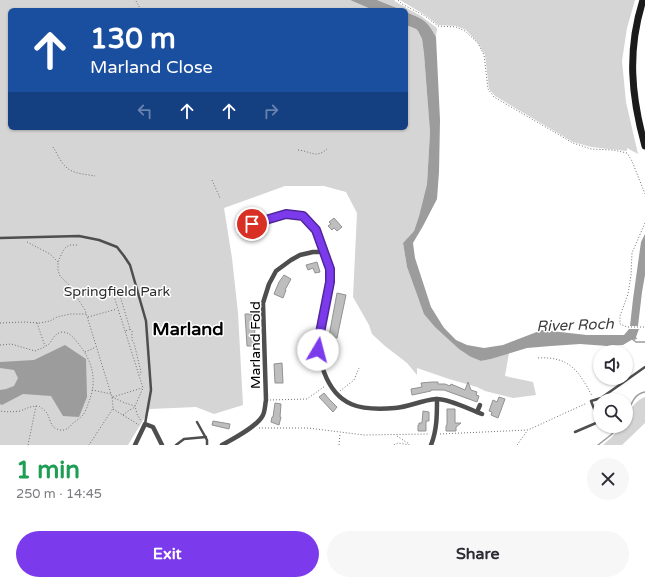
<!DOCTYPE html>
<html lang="en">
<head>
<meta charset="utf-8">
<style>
  :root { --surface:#fff; --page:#f7f7f7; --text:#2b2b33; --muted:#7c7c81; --accent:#7c3aed }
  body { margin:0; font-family:"Varela Round",sans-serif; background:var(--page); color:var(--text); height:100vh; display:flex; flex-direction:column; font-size:15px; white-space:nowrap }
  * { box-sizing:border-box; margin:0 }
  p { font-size:13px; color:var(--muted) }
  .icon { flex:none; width:22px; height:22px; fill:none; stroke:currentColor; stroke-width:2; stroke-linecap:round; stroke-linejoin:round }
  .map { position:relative; height:445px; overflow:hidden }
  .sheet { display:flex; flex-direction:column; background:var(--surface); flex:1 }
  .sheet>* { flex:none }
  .top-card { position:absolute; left:8px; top:8px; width:400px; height:122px; border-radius:6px; box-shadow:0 1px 3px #0004; background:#1a4fa0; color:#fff; overflow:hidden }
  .fabs { position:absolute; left:593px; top:345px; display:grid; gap:8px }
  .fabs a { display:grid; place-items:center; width:40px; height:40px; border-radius:50%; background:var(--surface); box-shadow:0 1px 3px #0004; font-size:20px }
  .pin { position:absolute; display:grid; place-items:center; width:34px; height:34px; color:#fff; margin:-17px; border:2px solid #fff; border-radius:50%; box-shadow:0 1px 4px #0007 }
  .me { position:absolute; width:44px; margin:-22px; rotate:8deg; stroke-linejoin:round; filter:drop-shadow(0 0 3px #0008) }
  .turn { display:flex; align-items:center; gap:14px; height:84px; padding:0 16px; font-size:18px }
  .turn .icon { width:52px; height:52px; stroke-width:2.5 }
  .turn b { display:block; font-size:28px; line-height:34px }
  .lanes { display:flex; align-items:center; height:38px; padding:0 16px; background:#0003; justify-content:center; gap:20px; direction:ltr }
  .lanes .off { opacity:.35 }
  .round { display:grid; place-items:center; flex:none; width:42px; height:42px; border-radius:21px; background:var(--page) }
  .overview { display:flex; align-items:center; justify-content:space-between; height:68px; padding:0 16px }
  h1 { font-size:24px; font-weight:800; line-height:30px; color:#1e9e55 }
  .cta { display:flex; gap:8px; margin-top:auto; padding:8px 16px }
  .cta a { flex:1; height:46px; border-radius:24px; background:var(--accent); color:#fff; font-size:16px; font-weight:800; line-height:46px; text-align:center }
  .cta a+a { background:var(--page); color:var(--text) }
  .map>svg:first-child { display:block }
  .green { fill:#d5d5d5 }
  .water { fill:#9c9c9c }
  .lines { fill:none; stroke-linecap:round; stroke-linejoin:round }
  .stream { stroke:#9c9c9c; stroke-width:1.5 }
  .building { fill:#bebebe; stroke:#929292 }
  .path { stroke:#707070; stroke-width:1; stroke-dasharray:1 2; stroke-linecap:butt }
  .lane { stroke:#4e4e4e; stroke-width:2.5 }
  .street { stroke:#4e4e4e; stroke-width:4.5 }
  .secondary { stroke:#1b1b1b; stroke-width:7 }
  .route-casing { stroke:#51269a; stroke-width:10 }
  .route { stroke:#7c3aed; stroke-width:7 }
  .labels { text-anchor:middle; stroke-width:3; stroke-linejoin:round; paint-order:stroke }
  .park-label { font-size:14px; fill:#2c2c2c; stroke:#fff }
  .street-label { font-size:14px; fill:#000; stroke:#fff }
  .water-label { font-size:15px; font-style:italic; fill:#3d3d3d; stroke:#fff }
  .district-label { font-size:18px; font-weight:bold; fill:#000; stroke:#fff }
</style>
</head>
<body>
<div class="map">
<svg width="645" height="445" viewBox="0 0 645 445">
  <rect width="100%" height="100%" fill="#fff"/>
  <!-- green -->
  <g class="green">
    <polygon points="0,0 350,0 373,10 10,10 10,128 406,128 406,25 416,29 418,31 422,39 424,54 430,132 427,184 419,216 414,231 403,243 407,267 419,300 471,357 481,361 491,359 509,353 505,376 533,382 536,395 513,398 485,391 477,387 449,379 417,368 417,375 407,363 385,346 372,334 369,325 353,297 357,213 346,192 324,186 285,186 224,208 232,258 238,313 243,405 214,414 196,407 150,409 128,445 0,445"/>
    <path d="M377,0H394L396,2L421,16L437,28L436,37C427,20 423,19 406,12V10H402Z"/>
    <polygon points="400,0 635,0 627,28 622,61 626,102 638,154 627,148 627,151 591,147 573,142 495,96 489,89 485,55 478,43 466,30 456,26 438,25 425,15"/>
    <path d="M645,397V423L622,445H603L612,437L622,426H626C626,425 626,420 626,419C628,411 637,399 645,397Z"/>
  </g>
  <!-- water -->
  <g class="water">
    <polygon points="350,0 377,0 402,10 373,10"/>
    <path d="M406,12C423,19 427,20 436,37L440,120L439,172L437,199L423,226L413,243L415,258L431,307L444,328L456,340L467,345L484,348L503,345L542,330L587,335H624L629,329H639L636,337L637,339L633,340V339L623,345L607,346L580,344L551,346L527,348L491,359L481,361L471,357L459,349L435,327L424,314L407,267L403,243L414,231L419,216L427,184L430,132L424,54L422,39L418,31L416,29L406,25Z"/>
    <polygon points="645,234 645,275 642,292 638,326 630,326 633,299 641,242"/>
    <polygon points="65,345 86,359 87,397 79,417 63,416 51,396 23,394 2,405 0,404 0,390 6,389 14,386 18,378 14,370 0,368 0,362 34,360"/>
  </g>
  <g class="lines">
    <!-- stream -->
    <g class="stream">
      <polyline points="631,338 636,342 645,342"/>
      <path d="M626,416C631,406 633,394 645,392"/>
      <polyline points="598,445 612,434 619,426"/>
    </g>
  </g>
  <!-- building -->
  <g class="building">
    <polygon points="334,218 342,227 337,231 334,228 332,230 328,226 331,224 329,222"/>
    <polygon points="317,262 320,272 315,273 313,268 308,270 306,265"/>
    <polygon points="284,275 291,279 285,290 286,290 283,298 274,294 279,282"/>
    <polygon points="337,293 346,295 337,338 329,336"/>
    <polygon points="245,314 252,314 253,326 255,326 254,346 247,346"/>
    <polygon points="282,363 283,383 275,383 274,364"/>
    <polygon points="432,382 438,382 438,384 445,384 450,386 451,384 465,390 468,382 471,390 477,392 476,395 479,396 477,402 444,390 431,390 431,391 412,395 411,389 422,387 421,383"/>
    <polygon points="324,393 329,399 337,407 333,412 319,397"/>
    <polygon points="499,397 505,399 498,418 491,415 492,412 489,411 493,400 497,402"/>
    <polygon points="275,403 281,404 280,417 281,417 279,425 271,422 272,417 273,417"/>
    <polygon points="447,409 455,409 455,423 461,423 456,427 456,431 446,431 446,426 447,425"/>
    <polygon points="423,411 429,412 429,421 426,421 426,431 418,431 418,425 419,425 419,423 422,423"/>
    <polygon points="213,421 230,424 229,429 212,425"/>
  </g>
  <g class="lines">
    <!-- path -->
    <g class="path">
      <polyline points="398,0 402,4 425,16 438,26 456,27 465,31 478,43 484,55 488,89 494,97 573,143 591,149 613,150 627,153 632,161 645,194"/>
      <polyline points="136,1 141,10"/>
      <path d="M53,147C57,153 60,161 65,166C72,174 85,174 95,176"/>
      <path d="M298,150C310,151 316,159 327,149"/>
      <polyline points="212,180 220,198"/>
      <polyline points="645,223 632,253 631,275 628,294 620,316 620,324 627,327 645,327"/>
      <polyline points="27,242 50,254 58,262"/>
      <polyline points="77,245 70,245 66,247 63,251 58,262 58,270 60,276 70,286 85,310 112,397 113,407 112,410 89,445"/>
      <polyline points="118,289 130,329 125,331 143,388 135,406"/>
      <polyline points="113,293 125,331"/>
      <polyline points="88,317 117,309"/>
      <polyline points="0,323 24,322 40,323 50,321 57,317 70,314 86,314"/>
      <polyline points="37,323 45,346"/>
      <polyline points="130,329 132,331 132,340 134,343 141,372 140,375"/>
      <path d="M0,345L11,344L35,351C40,349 45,347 49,344C53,339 55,333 62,332C69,332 73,337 77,342C93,361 98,381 88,404C87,408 85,412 83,415C80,418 76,421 73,423C70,427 66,431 60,430C49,428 51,418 46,412C45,410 41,408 39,406C30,406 28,408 20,411C13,412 7,412 0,411"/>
      <polyline points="85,352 96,347"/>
      <path d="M538,358C569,356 579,371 592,396"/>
      <polyline points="92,390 111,394"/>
      <polyline points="340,391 354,380 359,368"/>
      <polyline points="112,397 125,403 135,406 137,414 141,421"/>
      <polyline points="113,397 142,388"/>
      <polyline points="270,400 307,399 325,386"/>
      <polyline points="113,409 139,425"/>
      <polyline points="123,415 128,411 135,407"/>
      <polyline points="259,428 308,428 364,435 429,434"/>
      <polyline points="440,434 528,430 587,403"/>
      <polyline points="397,436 409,444"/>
      <polyline points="28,445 36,406"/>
      <polyline points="339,445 340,433"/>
      <polyline points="394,445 398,443 410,445"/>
      <polyline points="517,445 527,431"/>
    </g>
    <!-- lane -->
    <g class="lane">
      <polyline points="0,238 79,236 99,240 117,247 124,256 130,265 146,321 151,390 145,424"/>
      <polyline points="197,422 207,440 207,445"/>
      <polyline points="575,432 596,423 598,419 591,401 601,398 645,367"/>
      <polyline points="176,445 184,439 206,437"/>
    </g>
    <!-- street -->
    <g class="street">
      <polyline points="252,224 286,214 303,216 316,230 323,251"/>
      <polyline points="477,412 480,405"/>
      <polyline points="135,445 145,424 153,427 162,445"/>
      <path d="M222,445C233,439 258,426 263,415C265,411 265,405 266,400L263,303L269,284L276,271L291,260L300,255L313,252H318L323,251L330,269L331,276L328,297L318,343C317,353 320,362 324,372C337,407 361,411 395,408C409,407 422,400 436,399C448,398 471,410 482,414"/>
      <path d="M431,445C437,430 437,415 437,399"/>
    </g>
    <!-- secondary -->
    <path class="secondary" d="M643,0C627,50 631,96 645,146"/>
  </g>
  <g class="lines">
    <!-- route casing -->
    <g class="route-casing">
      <polyline id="route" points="252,224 286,214 303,216 316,230 330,269 330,282 318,343 318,350"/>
    </g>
    <!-- route -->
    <use href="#route" class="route"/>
  </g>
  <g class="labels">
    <!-- park labels -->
    <g class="park-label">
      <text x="117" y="296">Springfield Park</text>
    </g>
    <!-- street labels -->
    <g class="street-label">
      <text transform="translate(255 345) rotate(-90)" y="5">Marland Fold</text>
    </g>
    <!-- water labels -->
    <g class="water-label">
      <text transform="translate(575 325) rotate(-2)" y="5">River Roch</text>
    </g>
    <!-- district labels -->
    <g class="district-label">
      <text x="188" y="335">Marland</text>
    </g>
  </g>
</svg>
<div class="fabs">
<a><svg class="icon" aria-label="sound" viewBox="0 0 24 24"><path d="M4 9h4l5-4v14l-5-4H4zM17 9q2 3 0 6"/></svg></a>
<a><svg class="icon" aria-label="search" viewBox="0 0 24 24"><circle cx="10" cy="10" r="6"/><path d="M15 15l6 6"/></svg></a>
</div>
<div class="pin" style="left:252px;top:224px;background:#d93025"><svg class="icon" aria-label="arrive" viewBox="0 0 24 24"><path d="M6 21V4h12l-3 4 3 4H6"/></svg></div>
<svg class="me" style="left:318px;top:350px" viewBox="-20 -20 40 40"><circle r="19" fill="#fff"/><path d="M0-13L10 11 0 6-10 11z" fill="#7c3aed"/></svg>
<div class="top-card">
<div class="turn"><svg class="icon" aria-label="ahead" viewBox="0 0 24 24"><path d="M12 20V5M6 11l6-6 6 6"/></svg><div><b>130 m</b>Marland Close</div></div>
<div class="lanes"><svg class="icon off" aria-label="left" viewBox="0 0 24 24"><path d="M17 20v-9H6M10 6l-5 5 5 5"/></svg><svg class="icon" aria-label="ahead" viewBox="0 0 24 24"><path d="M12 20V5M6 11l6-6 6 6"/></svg><svg class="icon" aria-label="ahead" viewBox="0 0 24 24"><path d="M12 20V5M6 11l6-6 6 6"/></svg><svg class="icon off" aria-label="right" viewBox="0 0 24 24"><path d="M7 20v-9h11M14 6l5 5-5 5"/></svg></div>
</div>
</div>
<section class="sheet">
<div class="overview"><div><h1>1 min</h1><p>250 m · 14:45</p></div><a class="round"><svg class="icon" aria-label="close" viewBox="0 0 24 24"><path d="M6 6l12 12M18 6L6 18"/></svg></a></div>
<div class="cta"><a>Exit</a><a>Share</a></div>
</section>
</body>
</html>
